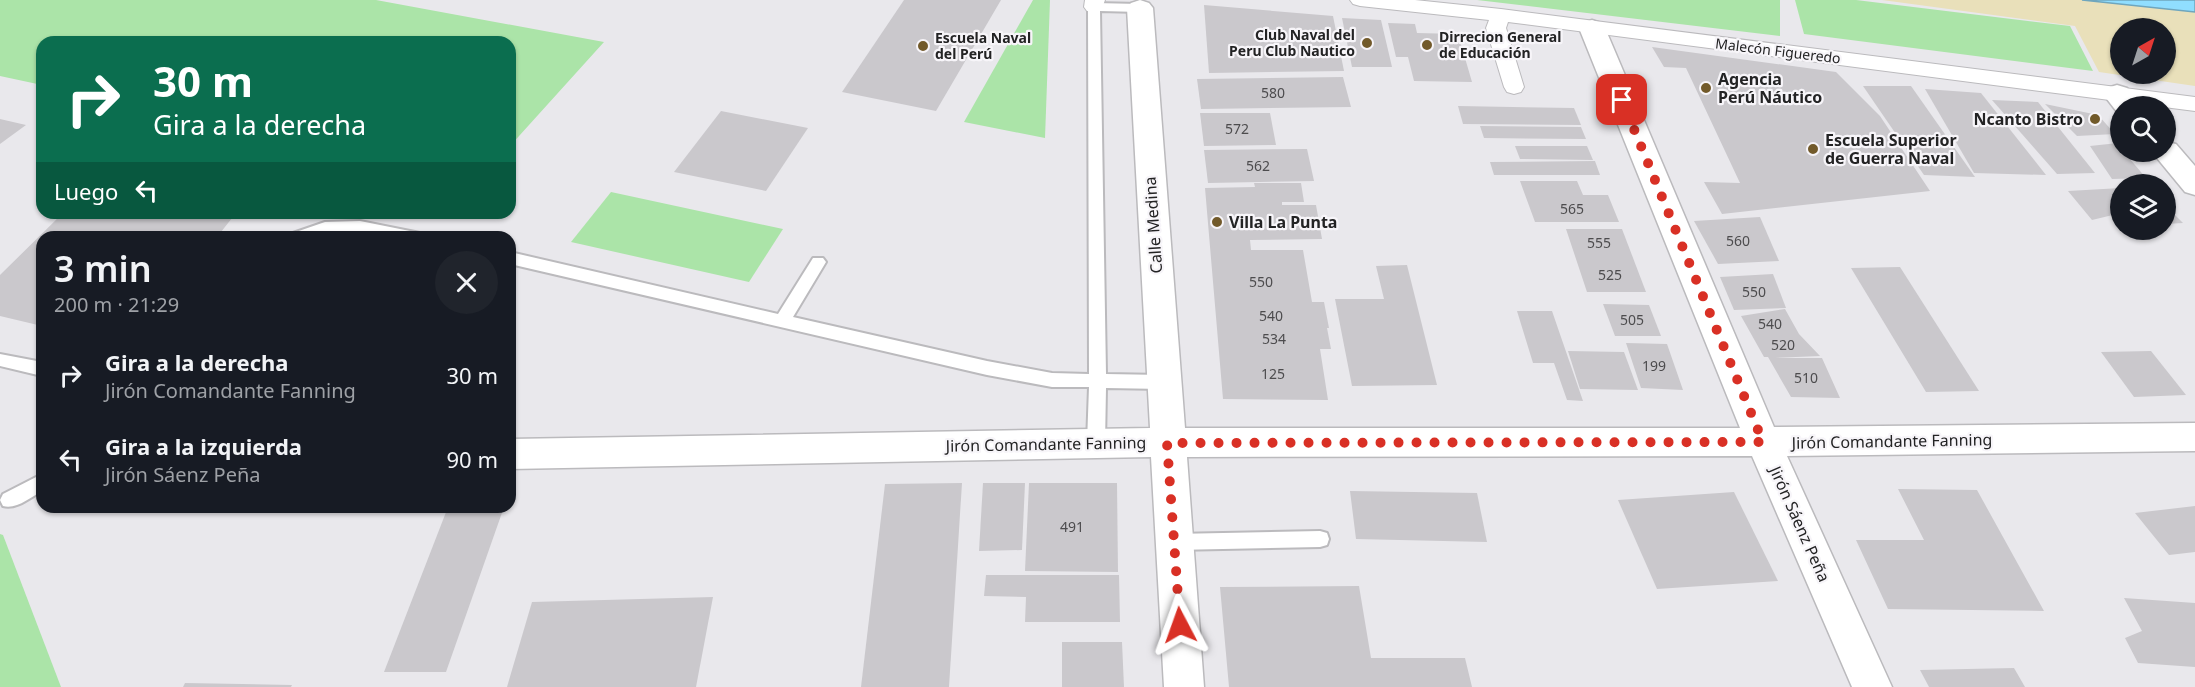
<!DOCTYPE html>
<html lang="es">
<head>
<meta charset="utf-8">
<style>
  :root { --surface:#171b24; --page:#20242c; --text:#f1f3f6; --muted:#9ea1a6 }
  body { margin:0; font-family:"Noto Sans",sans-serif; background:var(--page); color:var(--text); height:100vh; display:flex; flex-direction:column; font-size:22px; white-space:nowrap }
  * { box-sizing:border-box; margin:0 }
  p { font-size:20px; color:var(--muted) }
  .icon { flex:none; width:33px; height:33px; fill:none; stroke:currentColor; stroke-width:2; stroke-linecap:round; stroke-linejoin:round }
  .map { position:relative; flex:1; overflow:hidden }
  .drawer { position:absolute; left:36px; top:231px; width:480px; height:282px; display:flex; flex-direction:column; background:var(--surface); border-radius:18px; box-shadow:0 2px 4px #0004 }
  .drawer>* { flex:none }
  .guide { position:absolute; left:36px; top:36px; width:480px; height:183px; border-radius:18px; box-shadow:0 2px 4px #0004; background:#0b6e4f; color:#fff; overflow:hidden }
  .needle { width:39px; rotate:39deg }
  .buttons { position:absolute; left:2110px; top:18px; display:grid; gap:12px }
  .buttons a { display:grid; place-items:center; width:66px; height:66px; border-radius:50%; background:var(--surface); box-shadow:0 2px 4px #0004; font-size:30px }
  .pin { position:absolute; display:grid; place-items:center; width:51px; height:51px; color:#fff; margin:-26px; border-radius:12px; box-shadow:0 3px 9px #0006 }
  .me { position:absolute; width:66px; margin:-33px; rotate:356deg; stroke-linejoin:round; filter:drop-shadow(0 0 4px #0008) }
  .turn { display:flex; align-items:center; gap:21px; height:126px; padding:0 18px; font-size:27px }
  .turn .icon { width:78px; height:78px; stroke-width:2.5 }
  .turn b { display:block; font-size:42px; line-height:51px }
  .then { display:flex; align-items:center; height:57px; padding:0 18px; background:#0003; gap:12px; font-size:22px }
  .round { display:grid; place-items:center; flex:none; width:63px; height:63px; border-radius:32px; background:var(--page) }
  .summary { display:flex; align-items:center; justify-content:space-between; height:102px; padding:0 18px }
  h1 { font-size:36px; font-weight:600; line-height:45px }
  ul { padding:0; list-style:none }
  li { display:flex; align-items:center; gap:18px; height:84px; padding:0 18px }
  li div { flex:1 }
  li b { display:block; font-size:22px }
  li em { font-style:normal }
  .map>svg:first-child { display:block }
  .green { fill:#abe4a8 }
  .sand { fill:#e9e0ba; fill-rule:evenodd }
  .water { fill:#90deff; stroke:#6fa6bd; stroke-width:1.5 }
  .building { fill:#cac8cc }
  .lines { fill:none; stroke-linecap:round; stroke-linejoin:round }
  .service-casing { stroke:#bbbabd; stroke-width:4 }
  .pedestrian-casing { stroke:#bbbabd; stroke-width:2 }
  .minor-casing { stroke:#bbbabd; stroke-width:3 }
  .service { fill:#fff; fill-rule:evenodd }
  .pedestrian { fill:#fff; fill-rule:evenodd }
  .minor { fill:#fff; fill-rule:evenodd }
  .route { stroke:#d93025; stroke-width:10; stroke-dasharray:0 18 }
  .poi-dot { fill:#725a2a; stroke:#f7f5f9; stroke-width:2 }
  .labels { text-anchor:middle; stroke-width:4.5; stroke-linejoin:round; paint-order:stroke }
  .far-poi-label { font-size:14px; font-weight:bold; fill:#232324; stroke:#f7f5f9; text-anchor:start }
  .far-street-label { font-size:14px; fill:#232324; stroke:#f7f5f9 }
  .number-label { font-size:14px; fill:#4d4c4e }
  .poi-label { font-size:16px; font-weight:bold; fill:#232324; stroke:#f7f5f9; text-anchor:start }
  .street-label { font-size:16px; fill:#232324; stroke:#f7f5f9 }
</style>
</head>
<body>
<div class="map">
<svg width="2195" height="687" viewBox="0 0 2195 687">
  <rect width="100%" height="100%" fill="#e9e8ec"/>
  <!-- green -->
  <g class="green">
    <polygon points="0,0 376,0 604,42 510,146 510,42 42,42 42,85 0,76"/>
    <polygon points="1033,0 1050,0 1045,138 964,122"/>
    <polygon points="1477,0 1780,0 1780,36"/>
    <polygon points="1795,0 1856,0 2070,26 2093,71 1804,34"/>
    <polygon points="611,192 783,229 749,282 571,242"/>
    <polygon points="0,534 3,535 61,687 0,687"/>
  </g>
  <!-- sand -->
  <path class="sand" d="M1882,0H2082L2195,12V86L2099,72L2075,26ZM2121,28H2166V74H2121Z"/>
  <!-- water -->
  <polygon class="water" points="2082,0 2195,0 2195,12"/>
  <!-- building -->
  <g class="building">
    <polygon points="904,0 1001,0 936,111 842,92"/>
    <polygon points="1204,5 1333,16 1344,71 1209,73"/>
    <polygon points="1342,18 1381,20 1392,67 1352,67"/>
    <polygon points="1388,23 1415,24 1417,33 1458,34 1472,82 1414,81 1408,57 1396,57"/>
    <polygon points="1652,47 1836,72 1880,116 1930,191 1722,214 1704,182 1740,183 1686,68 1664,67"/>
    <polygon points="1343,77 1351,107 1201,109 1197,79"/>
    <polygon points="1863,86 1911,86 1975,177 1924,175"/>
    <polygon points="1925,89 1981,93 2046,175 1974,173"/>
    <polygon points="1992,100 2038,102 2095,173 2057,174"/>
    <polygon points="2045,104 2098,115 2115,134 2077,136"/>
    <polygon points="1458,106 1574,108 1581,125 1463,124"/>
    <polygon points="721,111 808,128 766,191 674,172"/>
    <polygon points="1200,113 1270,113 1276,145 1204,146"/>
    <polygon points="0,119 26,125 0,144"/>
    <polygon points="1480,126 1581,127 1586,139 1484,138"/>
    <polygon points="2118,143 2121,152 2124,152 2146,178 2112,179 2090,146"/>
    <polygon points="1515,146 1587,146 1593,160 1520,159"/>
    <polygon points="1307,149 1314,181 1208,183 1204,150"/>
    <polygon points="1595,161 1600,175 1494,175 1490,162"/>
    <polygon points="1520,181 1577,181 1583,195 1608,195 1619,222 1535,222"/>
    <polygon points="1254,183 1301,183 1304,202 1282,202 1282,205 1316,205 1322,239 1250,240 1251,250 1303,250 1312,302 1324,302 1329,328 1327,328 1331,349 1320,349 1328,400 1223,399 1205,188 1255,187"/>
    <polygon points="2121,188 2121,213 2092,220 2068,191"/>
    <polygon points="2166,206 2183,223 2166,224"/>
    <polygon points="63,213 236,213 217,237 42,237 42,326 0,316 0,275"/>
    <polygon points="1760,217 1779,261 1718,264 1694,221"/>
    <polygon points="1566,229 1622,229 1646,292 1587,292"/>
    <polygon points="1407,265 1437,385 1352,386 1335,299 1384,299 1376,266"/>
    <polygon points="1900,267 1979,391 1926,392 1851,268"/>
    <polygon points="1773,274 1786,308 1734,310 1720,277"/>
    <polygon points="1603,304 1649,305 1661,336 1615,336"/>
    <polygon points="1785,309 1799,334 1820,356 1775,358 1822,358 1840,398 1791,397 1768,357 1764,357 1741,316"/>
    <polygon points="1517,311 1552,311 1583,401 1567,400 1554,363 1533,363"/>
    <polygon points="1626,343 1667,344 1683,390 1641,388"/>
    <polygon points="1568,351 1624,352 1638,390 1580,389"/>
    <polygon points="2151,351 2186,395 2134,397 2101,352"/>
    <polygon points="962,483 949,687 861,687 885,484"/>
    <polygon points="983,483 1025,483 1022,550 979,551"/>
    <polygon points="1029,483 1117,483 1118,572 1025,571"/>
    <polygon points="1898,489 1977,490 2044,611 1888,609 1856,540 1924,540"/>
    <polygon points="1350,491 1477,493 1487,542 1356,539"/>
    <polygon points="1734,492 1778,581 1657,589 1618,500"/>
    <polygon points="2195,506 2195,552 2169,555 2135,513"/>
    <polygon points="448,507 504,507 446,672 384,672"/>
    <polygon points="986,575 1119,575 1120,622 1025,622 1026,597 984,596"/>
    <polygon points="1359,586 1371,658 1465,658 1472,687 1229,687 1220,587"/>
    <polygon points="713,597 696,687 507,687 532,602"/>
    <polygon points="2124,598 2195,603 2195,667 2138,663 2125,638 2142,631"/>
    <polygon points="1062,642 1122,642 1124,687 1062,687"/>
    <polygon points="2014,668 2025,687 1929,687 1920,670"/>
    <polygon points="185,683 292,685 291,687 183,687"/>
  </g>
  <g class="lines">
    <!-- service casing -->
    <g class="service-casing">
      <g id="service">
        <polygon points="1094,3 1140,4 1146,8 1140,12 1100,11 1106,374 1163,375 1169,377 1171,382 1169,387 1163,389 1106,388 1105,443 1102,448 1096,450 1090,448 1087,443 1089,387 1052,387 987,375 510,264 510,252 778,314 813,258 823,258 826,262 793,317 987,361 1052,373 1089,374 1088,7"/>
        <polygon points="360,221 420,233 423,237 388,237 360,231 326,232 314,237 290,237 293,233 325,222"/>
        <polygon points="0,354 42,362 42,376 0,366"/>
        <path d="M42,474V491C31,497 16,510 3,506L0,500L3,494Z"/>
        <polygon points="1320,531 1327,533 1329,539 1327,545 1320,547 1174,550 1167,548 1165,542 1167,536 1174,534"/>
      </g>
    </g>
    <!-- pedestrian casing -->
    <g class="pedestrian-casing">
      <g id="pedestrian">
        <polygon points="1085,0 1105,0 1101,11 1087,11 1084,7"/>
        <polygon points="1350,0 1415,0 1501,9 2195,97 2195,111 1508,22 1506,28 1524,87 1521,92 1514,94 1507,92 1504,87 1486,28 1489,20 1360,6 1353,4"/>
      </g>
    </g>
    <!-- minor casing -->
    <g class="minor-casing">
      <g id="minor">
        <polygon points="1140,0 1149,3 1153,8 1185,428 1740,428 1579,28 1583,23 1592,20 1601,23 1605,28 1774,427 2195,423 2195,451 1787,456 1892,687 1852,687 1752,456 1187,457 1204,687 1164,687 1151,457 510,469 510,439 1150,428 1127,8 1131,3"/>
        <polygon points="2117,85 2127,88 2140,106 2121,106 2121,113 2117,112 2103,94 2107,88"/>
        <polygon points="2166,142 2176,144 2195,166 2195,195 2185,192 2152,152 2166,152"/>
      </g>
    </g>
    <!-- service -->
    <use href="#service" class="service"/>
    <!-- pedestrian -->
    <use href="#pedestrian" class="pedestrian"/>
    <!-- minor -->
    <use href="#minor" class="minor"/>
  </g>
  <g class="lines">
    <!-- route -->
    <polyline class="route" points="1180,625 1167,443 1763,442 1622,100"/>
  </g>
  <!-- markers -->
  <g class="poi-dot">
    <circle cx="1367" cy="43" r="6"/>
    <circle cx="1427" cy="45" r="6"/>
    <circle cx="923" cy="46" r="6"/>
    <circle cx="1706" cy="88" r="6"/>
    <circle cx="2095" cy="119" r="6"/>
    <circle cx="1813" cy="149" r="6"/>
    <circle cx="1217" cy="222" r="6"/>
  </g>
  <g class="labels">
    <!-- far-poi labels -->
    <g class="far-poi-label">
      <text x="1355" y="40" text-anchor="end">Club Naval del<tspan x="1355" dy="16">Peru Club Nautico</tspan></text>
      <text x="1439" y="42">Dirrecion General<tspan x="1439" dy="16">de Educación</tspan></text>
      <text x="935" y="43">Escuela Naval<tspan x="935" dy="16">del Perú</tspan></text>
    </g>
    <!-- far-street labels -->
    <g class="far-street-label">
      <text transform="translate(1778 51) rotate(7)" y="5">Malecón Figueredo</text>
    </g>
    <!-- number labels -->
    <g class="number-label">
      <text x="1273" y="98">580</text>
      <text x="1237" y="134">572</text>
      <text x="1258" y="171">562</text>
      <text x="1572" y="214">565</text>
      <text x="1738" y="246">560</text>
      <text x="1599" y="248">555</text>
      <text x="1610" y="280">525</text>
      <text x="1261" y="287">550</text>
      <text x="1754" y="297">550</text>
      <text x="1271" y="321">540</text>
      <text x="1632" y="325">505</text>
      <text x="1770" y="329">540</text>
      <text x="1274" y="344">534</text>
      <text x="1783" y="350">520</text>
      <text x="1654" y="371">199</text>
      <text x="1273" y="379">125</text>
      <text x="1806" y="383">510</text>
      <text x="1072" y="532">491</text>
    </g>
    <!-- poi labels -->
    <g class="poi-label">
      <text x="1718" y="85">Agencia<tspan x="1718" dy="18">Perú Náutico</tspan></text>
      <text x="2083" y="125" text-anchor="end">Ncanto Bistro</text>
      <text x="1825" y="146">Escuela Superior<tspan x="1825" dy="18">de Guerra Naval</tspan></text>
      <text x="1229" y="228">Villa La Punta</text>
    </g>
    <!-- street labels -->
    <g class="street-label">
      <text transform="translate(1153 225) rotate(-94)" y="6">Calle Medina</text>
      <text transform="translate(1892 441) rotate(-1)" y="6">Jirón Comandante Fanning</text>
      <text transform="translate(1046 444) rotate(-1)" y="6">Jirón Comandante Fanning</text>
      <text transform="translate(1800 524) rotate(66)" y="6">Jirón Sáenz Peña</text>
    </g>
  </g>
</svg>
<div class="buttons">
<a><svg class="needle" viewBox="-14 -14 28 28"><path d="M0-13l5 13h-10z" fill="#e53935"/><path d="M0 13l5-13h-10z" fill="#9ea1a6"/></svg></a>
<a><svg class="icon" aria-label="search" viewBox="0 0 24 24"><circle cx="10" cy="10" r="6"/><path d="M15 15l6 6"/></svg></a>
<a><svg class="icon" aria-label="layers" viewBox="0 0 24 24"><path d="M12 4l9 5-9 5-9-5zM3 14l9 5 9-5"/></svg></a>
</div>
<div class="pin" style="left:1622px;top:100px;background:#d93025"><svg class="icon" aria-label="arrive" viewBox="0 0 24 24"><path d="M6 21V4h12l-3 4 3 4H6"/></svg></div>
<svg class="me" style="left:1180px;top:625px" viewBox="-20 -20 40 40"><path d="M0-17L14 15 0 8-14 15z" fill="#d93025" stroke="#fff" stroke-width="4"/></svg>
<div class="guide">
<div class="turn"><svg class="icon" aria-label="right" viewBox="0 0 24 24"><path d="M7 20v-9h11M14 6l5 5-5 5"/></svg><div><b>30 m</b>Gira a la derecha</div></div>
<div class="then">Luego<svg class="icon" aria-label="left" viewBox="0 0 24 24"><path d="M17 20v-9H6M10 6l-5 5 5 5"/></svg></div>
</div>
<section class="drawer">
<div class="summary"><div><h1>3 min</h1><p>200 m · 21:29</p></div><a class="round"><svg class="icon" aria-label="close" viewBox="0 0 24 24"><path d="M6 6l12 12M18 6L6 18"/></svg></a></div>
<ul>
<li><svg class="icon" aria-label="right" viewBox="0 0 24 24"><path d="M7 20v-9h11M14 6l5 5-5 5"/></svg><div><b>Gira a la derecha</b><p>Jirón Comandante Fanning</p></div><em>30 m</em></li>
<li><svg class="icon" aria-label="left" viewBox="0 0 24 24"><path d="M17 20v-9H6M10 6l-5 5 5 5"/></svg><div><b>Gira a la izquierda</b><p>Jirón Sáenz Peña</p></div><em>90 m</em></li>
</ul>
</section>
</div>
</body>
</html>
